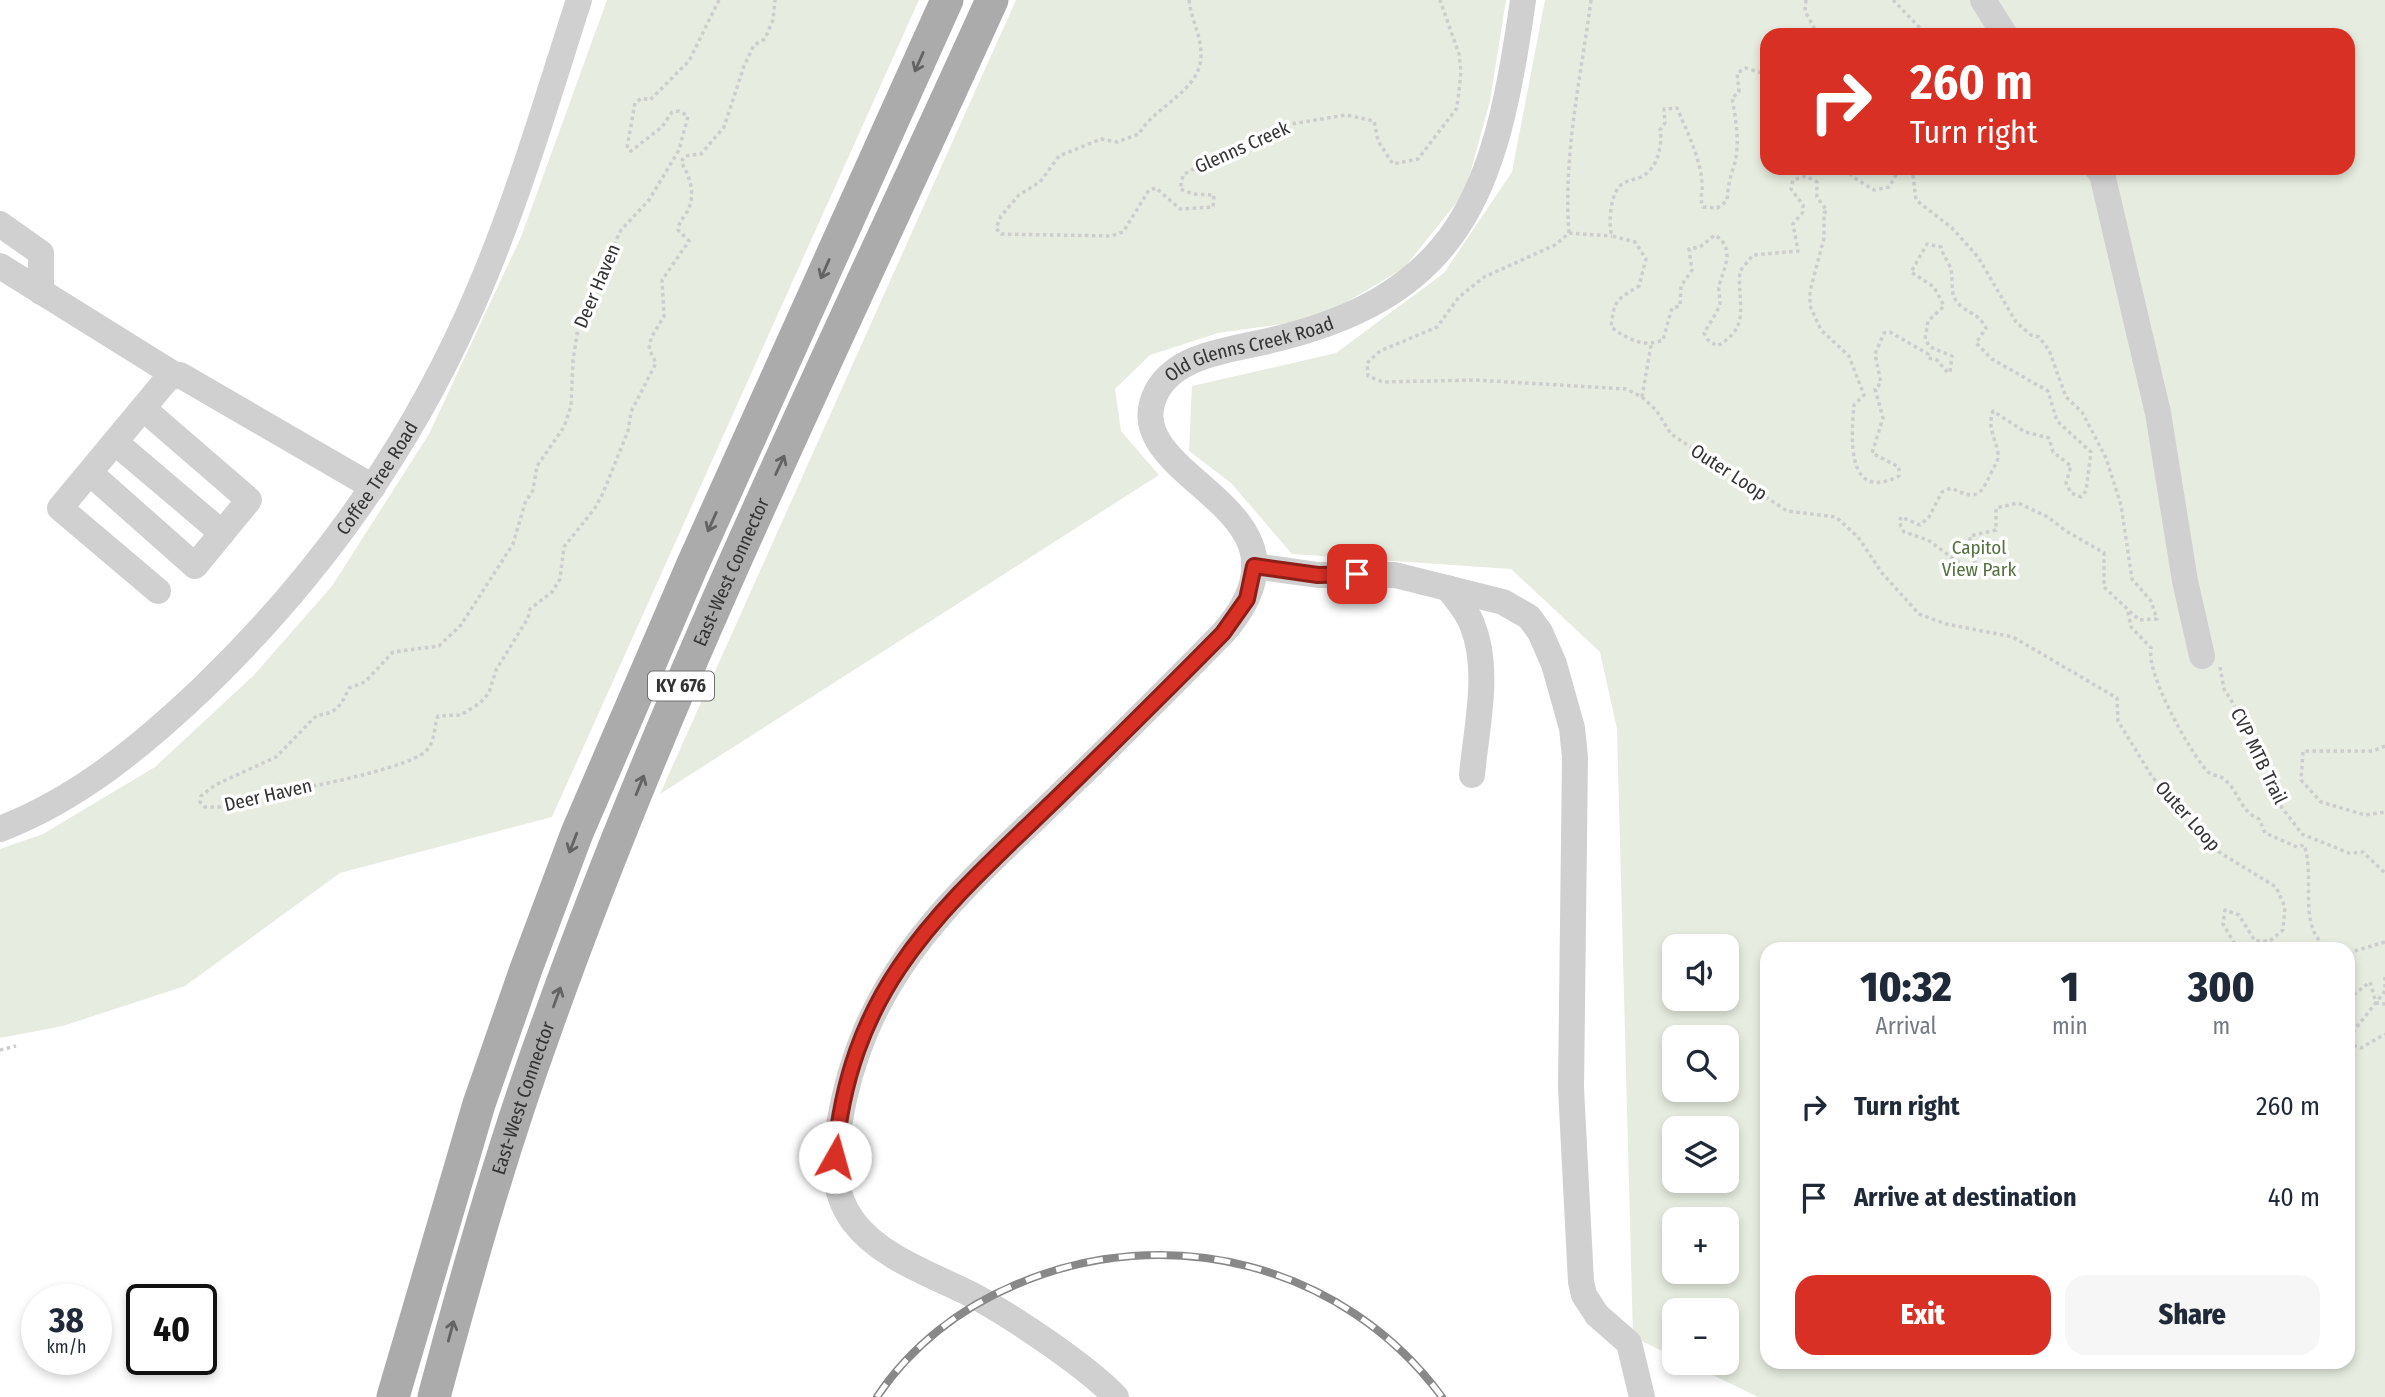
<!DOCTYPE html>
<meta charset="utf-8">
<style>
:root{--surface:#fff;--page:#f6f6f7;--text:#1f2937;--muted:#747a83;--accent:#d93025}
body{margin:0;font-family:"Fira Sans Condensed",sans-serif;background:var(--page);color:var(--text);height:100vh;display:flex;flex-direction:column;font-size:26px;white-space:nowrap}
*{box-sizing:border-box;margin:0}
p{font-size:23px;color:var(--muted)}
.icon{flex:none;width:38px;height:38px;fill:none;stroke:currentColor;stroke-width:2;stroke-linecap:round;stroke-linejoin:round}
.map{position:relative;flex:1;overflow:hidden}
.details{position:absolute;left:1760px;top:942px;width:595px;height:427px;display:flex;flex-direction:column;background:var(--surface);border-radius:21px;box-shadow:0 4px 10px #0003}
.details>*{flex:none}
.top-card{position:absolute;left:1760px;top:28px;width:595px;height:147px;border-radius:21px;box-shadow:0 4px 10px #0003;background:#d93025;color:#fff;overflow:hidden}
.fabs{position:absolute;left:1662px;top:934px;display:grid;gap:14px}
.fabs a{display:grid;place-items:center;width:77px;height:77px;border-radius:14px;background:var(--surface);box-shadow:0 4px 10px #0003;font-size:35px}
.speed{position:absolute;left:21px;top:1284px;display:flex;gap:14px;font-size:35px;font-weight:700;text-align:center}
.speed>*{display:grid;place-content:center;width:91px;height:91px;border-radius:50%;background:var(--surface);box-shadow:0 4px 10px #0003;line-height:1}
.speed small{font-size:18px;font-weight:400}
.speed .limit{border:4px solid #111;border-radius:10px;background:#fff;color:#111}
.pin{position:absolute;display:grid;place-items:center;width:60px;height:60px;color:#fff;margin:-30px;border-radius:14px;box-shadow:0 4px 10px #0006}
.me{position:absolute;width:77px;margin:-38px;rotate:7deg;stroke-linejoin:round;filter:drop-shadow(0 0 5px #0008)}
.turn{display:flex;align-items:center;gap:24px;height:147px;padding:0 35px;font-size:32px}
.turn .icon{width:91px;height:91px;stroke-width:2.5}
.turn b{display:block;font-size:49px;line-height:60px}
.eta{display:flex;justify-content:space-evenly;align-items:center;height:119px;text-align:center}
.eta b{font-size:42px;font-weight:800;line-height:49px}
.button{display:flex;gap:14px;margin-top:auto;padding:14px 35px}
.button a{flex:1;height:80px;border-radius:21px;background:var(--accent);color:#fff;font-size:28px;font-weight:800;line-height:80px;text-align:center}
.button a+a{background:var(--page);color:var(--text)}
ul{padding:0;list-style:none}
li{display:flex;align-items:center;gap:21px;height:91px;padding:0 35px}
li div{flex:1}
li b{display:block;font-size:26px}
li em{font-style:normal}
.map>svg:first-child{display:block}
.green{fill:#e6ecdf;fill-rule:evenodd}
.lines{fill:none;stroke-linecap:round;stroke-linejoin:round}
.path{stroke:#cdcdcd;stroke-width:3.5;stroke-dasharray:3.5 3.5;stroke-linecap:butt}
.minor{stroke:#d0d0d0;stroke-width:26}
.major{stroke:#ababab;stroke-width:33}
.rail-casing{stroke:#888;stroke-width:8}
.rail{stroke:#fff;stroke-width:5;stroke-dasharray:16;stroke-linecap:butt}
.oneway{stroke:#636363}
.route-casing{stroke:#8d1f18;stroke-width:18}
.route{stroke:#d93025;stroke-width:12}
.labels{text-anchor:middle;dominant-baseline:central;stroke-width:7;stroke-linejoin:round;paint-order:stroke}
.shield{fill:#fff;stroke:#707070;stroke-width:2}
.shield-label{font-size:18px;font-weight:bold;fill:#333}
.street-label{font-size:19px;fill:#333;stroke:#fff}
.park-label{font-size:19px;fill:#56703f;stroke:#fff}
</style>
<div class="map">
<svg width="2385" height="1397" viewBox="0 0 2385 1397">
<rect width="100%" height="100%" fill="#fff"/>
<!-- green -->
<path class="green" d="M607 0H919L552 817 340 873 185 986 63 1026 0 1038V849L43 834 155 767 254 675 332 586 429 434 521 237Z
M1016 0H1506L1490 101 1465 192 1404 268 1318 319 1218 333 1150 355 1115 389 1121 431 1159 475 660 794Z
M1545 0H2385V1397H1758L1688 1363H1727V1311H1675V1357L1633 1337 1617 729 1600 652 1511 569 1292 554 1231 483 1189 451 1192 386 1336 353 1444 273 1512 172ZM1768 35H2348V168H1768ZM1675 947H1727V999H1675ZM1768 948H2348V1362H1768ZM1675 1038H1727V1090H1675ZM1675 1129H1727V1181H1675ZM1675 1220H1727V1272H1675Z"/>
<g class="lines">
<!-- path -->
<path class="path" d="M719 0 689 61 650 100 642 98 635 103 627 148 631 151 662 127 672 112 679 111 688 116 679 150 649 200 621 230 580 316 573 360 571 406 564 427 537 466 533 490 525 503 513 544 461 625 439 646 393 652 365 682 349 688C341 705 337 714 317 715L276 757 215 785 201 796 200 802 205 807H219L237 800C270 795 406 771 426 751 436 740 433 729 438 716L461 715 480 703 489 693 496 670 528 618 530 609 552 592 560 579 564 547 595 508 603 493 628 431 631 412 656 363 649 349 651 338 664 316 662 280 689 241 678 230C679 222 681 221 685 215 697 198 691 178 681 162L685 156 701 154 724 127 744 66 754 45 765 39 773 20 775 0
M1189 0C1191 19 1201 35 1201 54 1202 91 1155 105 1139 134L1117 142 1101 139 1059 156 1040 182 1019 195 1001 216 996 228 1001 234 1111 236 1123 232 1149 190 1156 188 1180 209 1213 207 1214 195 1193 194 1180 189 1183 175 1222 152 1291 124 1346 115 1374 121 1378 141 1393 164 1418 159 1457 108 1461 72 1459 54 1440 0
M1591 0C1581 77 1563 154 1569 233L1555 245 1484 277 1459 297 1437 327 1380 351 1367 363 1368 376 1383 382 1475 380 1626 389 1642 397 1656 410 1671 434 1787 511 1836 517 1858 537 1882 573 1919 614 1946 624 2013 637 2117 698 2118 721 2151 775 2178 808 2219 852 2276 887 2285 907 2283 930 2270 941H2255L2239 915 2225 910 2223 924 2237 948
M1806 0 1805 11 1818 35
M1893 0 1920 28 1933 35
M1768 75 1746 68 1737 73 1739 92 1732 98C1736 121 1741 146 1733 169 1729 181 1728 188 1727 201L1717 208 1703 207C1699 197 1703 194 1702 185 1702 162 1686 129 1677 108L1664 109 1665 123 1660 130C1663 145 1657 170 1641 177 1634 180 1627 180 1621 185 1610 194 1608 225 1612 236L1635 242 1646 259 1639 286C1617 300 1614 299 1611 327 1627 339 1644 348 1663 340L1672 308 1680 306 1681 286 1692 270 1689 249 1700 247 1715 235C1736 249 1724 267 1719 286 1718 291 1720 297 1720 303 1718 312 1709 324 1704 333L1708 340 1717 346C1752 327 1737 304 1740 271L1753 255 1798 251 1793 224 1803 212V205L1791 189 1793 180 1806 176 1817 182V197L1827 211 1824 213V238L1810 291V306L1821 330 1849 356 1864 395 1854 405C1851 438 1846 503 1899 476V467L1872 453 1883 418 1875 389 1881 383 1875 354 1884 333 1890 332 1928 354V358L1937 360 1948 373 1950 371 1952 356 1930 347 1925 339 1928 321 1944 306 1934 287 1911 272 1927 244 1941 247C1943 256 1947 259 1950 267 1955 281 1947 296 1962 307 1973 315 1979 315 1986 328L1976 343 1992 359 2048 391 2057 421 2091 452 2086 491 2081 497 2071 493 2066 483 2071 466 2053 452 2049 438 2025 432 1993 411C1987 428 1995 436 1998 453 1999 461 1995 465 1991 473 1980 497 1976 500 1951 488L1942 492 1929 517 1920 525 1901 517 1899 522 1904 532 1928 540 1966 568 1978 560 1970 552V536L1996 530V508L2018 503 2048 517 2066 531 2104 553V587L2139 620 2157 619 2151 601 2132 579 2121 505 2106 458 2082 412 2066 397 2049 350 2039 337 2031 335 2016 322 1978 257 1952 228 1916 200 1912 168
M1845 168 1853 177 1874 190 1889 187 1900 168
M1569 233 1612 236
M1642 397 1651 345
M2128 612 2131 627 2151 648C2146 674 2188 748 2206 770 2211 776 2219 775 2224 779 2239 791 2240 812 2259 819L2265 833 2297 847 2304 845C2316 876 2296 928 2328 948
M2220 667 2224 689 2253 735 2258 755 2269 767 2280 805 2302 834 2349 853 2363 852 2385 873
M2385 746 2373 751H2303L2301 780 2321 802 2365 815 2385 812
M2348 953 2385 942
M2385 977V991L2349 1037V1044L2361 1048 2385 1034
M2348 999 2370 982 2376 1003 2385 1004
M0 1050 16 1046"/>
<!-- minor -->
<g class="minor">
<path d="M1983 0 2005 35"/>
<path d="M2097 168 2102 174 2158 413 2185 581 2202 656"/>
<path d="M0 224 41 253V292"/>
<path d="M0 266 175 375"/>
<path d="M116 443 222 533"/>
<path d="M90 473 195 566 249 500 145 410"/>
<path d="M1254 566 1318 575H1395L1503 602 1529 617 1540 632 1554 664 1572 728 1575 757 1571 1088 1581 1282 1584 1295 1597 1315 1629 1343 1642 1397"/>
<path d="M1448 588C1456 599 1467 611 1472 624 1491 670 1476 728 1472 775"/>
<path d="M158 591 60 508 168 378 180 375 373 487"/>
<path id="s1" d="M0 829C78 799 143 745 203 688 314 581 405 455 468 315 514 214 545 105 579 0"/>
<path id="s2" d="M1116 1397C1085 1365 1017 1320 978 1298 937 1276 882 1260 853 1221 831 1191 834 1159 839 1125 864 972 953 898 1058 797 1114 743 1169 688 1223 633 1335 505 1110 480 1157 391 1175 358 1221 351 1254 344 1463 301 1496 192 1523 0"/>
</g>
<!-- major -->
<g class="major">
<path d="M393 1397 479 1104 526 969 577 833 692 566 947 0"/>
<path id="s3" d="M434 1397C467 1273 502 1149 546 1028 671 676 838 340 992 0"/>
</g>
<defs>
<path id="rail" d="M877 1397C910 1347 960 1308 1015 1285 1167 1219 1344 1264 1442 1397"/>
</defs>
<!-- rail casing -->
<use href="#rail" class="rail-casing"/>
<!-- rail -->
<use href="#rail" class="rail"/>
</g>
<!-- one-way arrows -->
<defs><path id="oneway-shaft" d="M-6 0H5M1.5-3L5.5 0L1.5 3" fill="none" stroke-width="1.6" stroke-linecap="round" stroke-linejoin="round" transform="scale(1.75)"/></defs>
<g class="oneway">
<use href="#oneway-shaft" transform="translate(919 62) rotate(114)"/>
<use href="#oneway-shaft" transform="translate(825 269) rotate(114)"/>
<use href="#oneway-shaft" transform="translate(780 465) rotate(-65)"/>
<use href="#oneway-shaft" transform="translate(712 522) rotate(114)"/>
<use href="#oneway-shaft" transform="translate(640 785) rotate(-68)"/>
<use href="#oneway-shaft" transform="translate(573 843) rotate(111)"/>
<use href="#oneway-shaft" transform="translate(557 997) rotate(-70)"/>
<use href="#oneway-shaft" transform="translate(451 1331) rotate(-75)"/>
</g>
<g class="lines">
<defs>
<path id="route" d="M835 1157C850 984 941 910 1058 797 1113 743 1169 688 1223 633L1247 599 1254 566 1318 575 1357 574"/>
</defs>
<!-- route casing -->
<use href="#route" class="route-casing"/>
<!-- route -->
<use href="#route" class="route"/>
</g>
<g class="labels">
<!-- shield labels -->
<rect class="shield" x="648" y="671.5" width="66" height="29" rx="5"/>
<g class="shield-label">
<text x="681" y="686">KY 676</text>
</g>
<!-- street labels -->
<g class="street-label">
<text transform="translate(1242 147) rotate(-24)">Glenns Creek</text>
<text transform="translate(597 286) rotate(-67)">Deer Haven</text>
<text stroke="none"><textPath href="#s2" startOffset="1449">Old Glenns Creek Road</textPath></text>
<text transform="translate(1729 472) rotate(33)">Outer Loop</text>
<text stroke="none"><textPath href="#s1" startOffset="522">Coffee Tree Road</textPath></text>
<text stroke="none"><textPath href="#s3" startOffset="878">East-West Connector</textPath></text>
<text transform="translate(2259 756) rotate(64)">CVP MTB Trail</text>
<text transform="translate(268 795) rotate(-13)">Deer Haven</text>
<text transform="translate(2188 816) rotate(48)">Outer Loop</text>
<text stroke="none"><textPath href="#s3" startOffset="312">East-West Connector</textPath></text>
</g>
<!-- park labels -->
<g class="park-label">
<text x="1979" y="547">Capitol<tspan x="1979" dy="22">View Park</tspan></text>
</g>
</g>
</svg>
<div class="fabs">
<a><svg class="icon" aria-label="sound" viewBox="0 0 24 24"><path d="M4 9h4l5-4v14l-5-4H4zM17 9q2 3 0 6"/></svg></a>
<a><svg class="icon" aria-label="search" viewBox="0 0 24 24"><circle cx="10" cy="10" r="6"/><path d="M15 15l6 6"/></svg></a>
<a><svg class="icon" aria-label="layers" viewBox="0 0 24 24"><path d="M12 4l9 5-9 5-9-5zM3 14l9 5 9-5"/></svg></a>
<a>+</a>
<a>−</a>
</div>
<div class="speed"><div>38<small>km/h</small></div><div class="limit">40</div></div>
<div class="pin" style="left:1357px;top:574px;background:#d93025"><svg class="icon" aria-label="arrive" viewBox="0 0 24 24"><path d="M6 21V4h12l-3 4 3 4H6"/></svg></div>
<svg class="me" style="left:835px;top:1157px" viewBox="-20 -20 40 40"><circle r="19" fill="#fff"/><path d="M0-13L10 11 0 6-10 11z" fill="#d93025"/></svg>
<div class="top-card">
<div class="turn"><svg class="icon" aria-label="right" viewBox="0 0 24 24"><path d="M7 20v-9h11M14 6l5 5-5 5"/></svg><div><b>260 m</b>Turn right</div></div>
</div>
<section class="details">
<div class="eta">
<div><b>10:32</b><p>Arrival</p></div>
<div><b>1</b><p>min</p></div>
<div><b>300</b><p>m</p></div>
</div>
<ul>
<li><svg class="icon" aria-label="right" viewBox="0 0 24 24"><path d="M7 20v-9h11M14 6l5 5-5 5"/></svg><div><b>Turn right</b></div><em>260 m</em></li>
<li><svg class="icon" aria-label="arrive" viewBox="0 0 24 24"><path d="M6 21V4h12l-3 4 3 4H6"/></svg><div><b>Arrive at destination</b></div><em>40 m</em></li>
</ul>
<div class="button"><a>Exit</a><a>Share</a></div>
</section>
</div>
